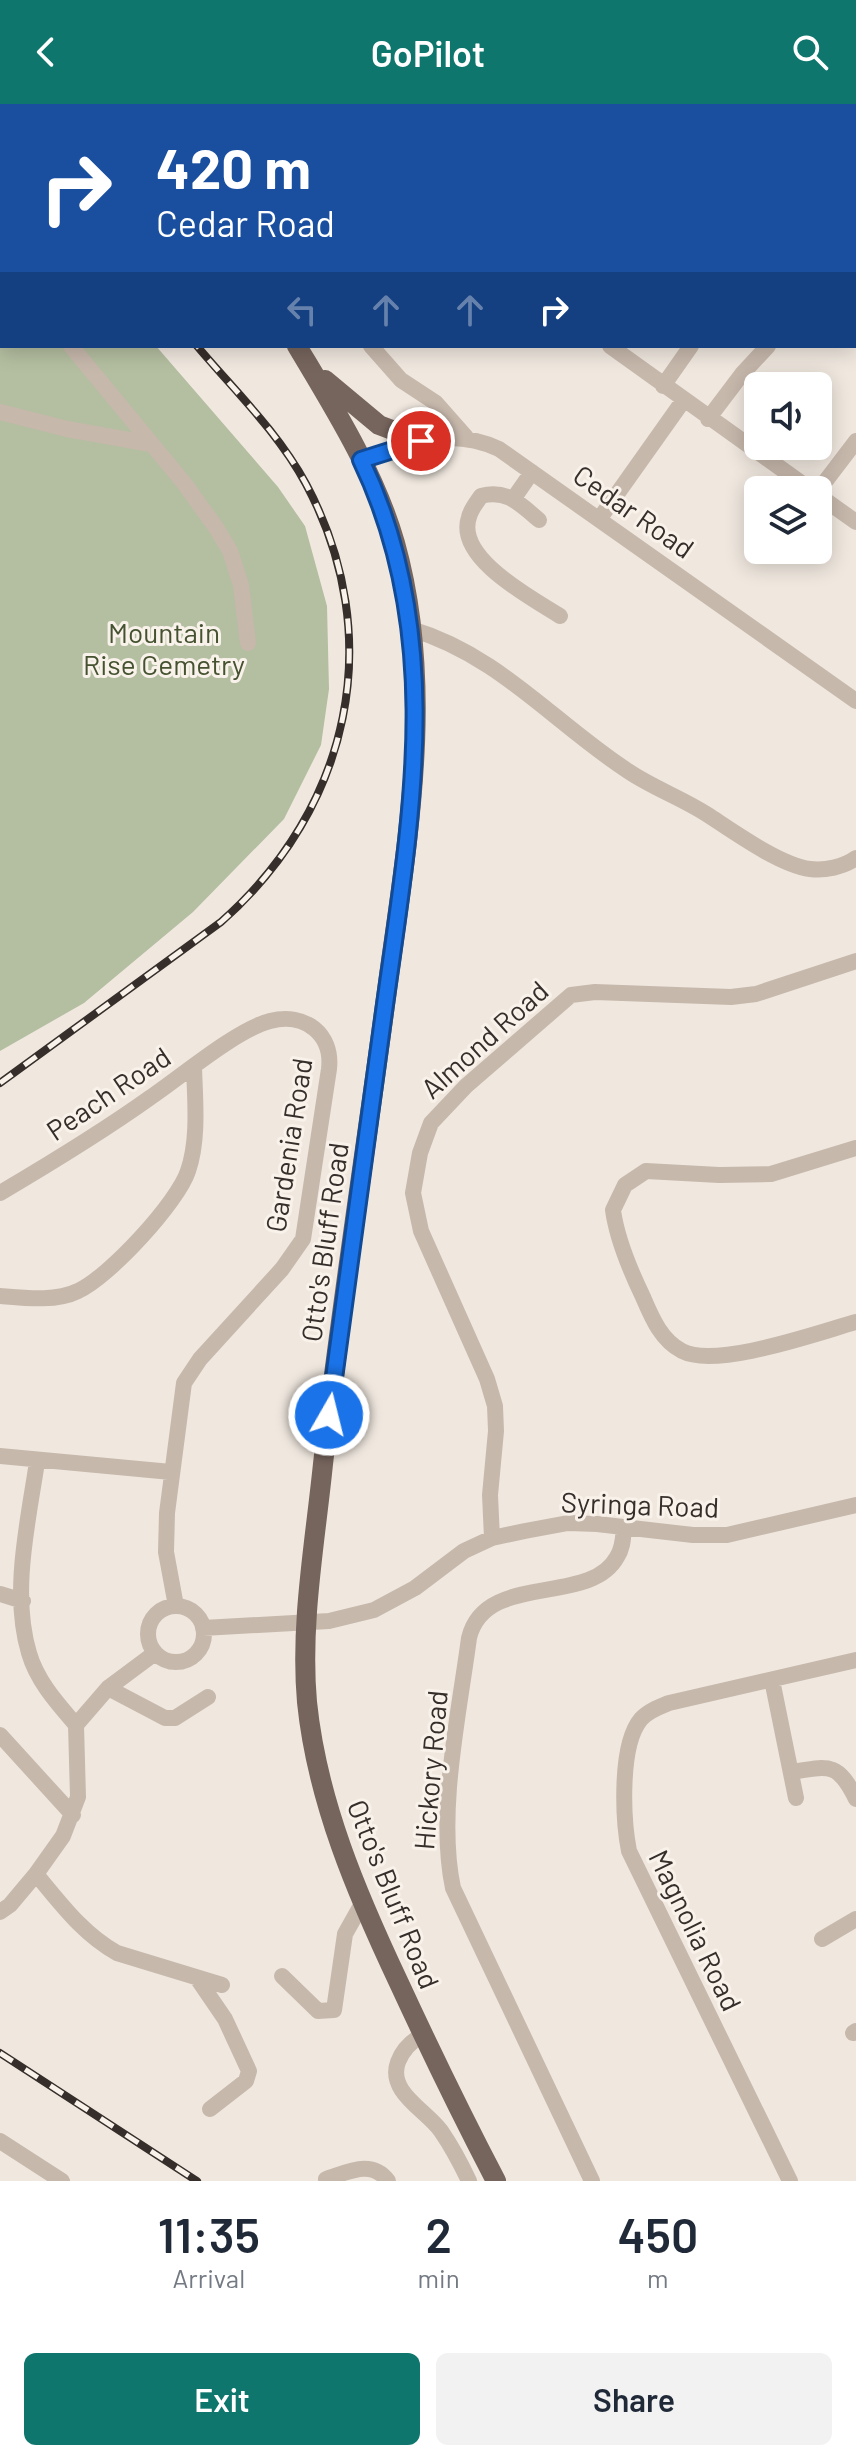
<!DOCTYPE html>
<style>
:root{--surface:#fff;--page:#f2f2f3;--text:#1f2937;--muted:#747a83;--accent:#0f766e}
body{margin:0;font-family:Barlow,sans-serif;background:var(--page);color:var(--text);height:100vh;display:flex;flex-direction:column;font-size:30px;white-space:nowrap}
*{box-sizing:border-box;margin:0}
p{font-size:26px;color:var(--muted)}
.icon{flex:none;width:44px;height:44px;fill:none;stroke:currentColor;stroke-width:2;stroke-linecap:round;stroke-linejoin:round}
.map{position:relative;height:2077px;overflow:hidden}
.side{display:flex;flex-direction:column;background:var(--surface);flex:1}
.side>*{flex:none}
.banner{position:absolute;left:0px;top:0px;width:856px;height:244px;box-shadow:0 4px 20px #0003;background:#1a4fa0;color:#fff;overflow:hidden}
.buttons{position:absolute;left:744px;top:268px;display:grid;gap:16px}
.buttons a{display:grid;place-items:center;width:88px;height:88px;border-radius:12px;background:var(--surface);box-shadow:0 4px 20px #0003;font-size:40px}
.pin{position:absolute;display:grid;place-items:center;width:68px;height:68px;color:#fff;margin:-34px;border:4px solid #fff;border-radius:50%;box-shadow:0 2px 8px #0007}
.me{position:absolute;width:88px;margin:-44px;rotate:8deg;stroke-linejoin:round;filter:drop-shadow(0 0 6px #0008)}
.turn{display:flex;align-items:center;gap:28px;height:168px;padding:0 24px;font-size:36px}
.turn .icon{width:104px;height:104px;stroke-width:2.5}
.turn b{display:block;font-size:56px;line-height:68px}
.lanes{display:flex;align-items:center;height:76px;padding:0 24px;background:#0003;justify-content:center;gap:40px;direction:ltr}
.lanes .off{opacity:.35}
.eta{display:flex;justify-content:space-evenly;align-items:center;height:136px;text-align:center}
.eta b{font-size:48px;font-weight:600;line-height:56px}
.action{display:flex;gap:16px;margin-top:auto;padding:16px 24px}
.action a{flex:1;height:92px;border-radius:12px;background:var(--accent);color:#fff;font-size:32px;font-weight:600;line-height:92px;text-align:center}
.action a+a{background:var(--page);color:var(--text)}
header{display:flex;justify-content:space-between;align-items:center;height:104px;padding:0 24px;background:var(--accent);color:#fff;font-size:36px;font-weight:600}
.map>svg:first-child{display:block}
.green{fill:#b4bea0}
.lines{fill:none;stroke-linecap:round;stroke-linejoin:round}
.minor{stroke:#c7b8ac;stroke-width:16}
.major{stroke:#76655d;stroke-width:20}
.rail-casing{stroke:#362e2a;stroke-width:8}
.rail{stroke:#f8f2eb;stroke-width:5;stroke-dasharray:15;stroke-linecap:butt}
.route-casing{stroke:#114b97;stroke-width:20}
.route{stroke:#1a73e8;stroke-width:14}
.labels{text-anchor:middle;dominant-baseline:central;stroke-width:6;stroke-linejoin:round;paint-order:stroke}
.street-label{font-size:28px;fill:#362e2a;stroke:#f8f2eb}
.park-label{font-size:28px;fill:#455230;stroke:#f8f2eb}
</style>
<header><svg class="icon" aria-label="back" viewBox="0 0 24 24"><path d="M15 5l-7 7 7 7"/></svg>GoPilot<svg class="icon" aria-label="search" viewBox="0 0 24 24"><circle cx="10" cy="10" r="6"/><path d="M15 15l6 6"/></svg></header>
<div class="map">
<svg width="856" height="2077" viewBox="0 0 856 2077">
<rect width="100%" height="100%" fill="#f0e8df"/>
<!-- green -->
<path class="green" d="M0 64 2 242H156L278 383 305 422 327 502 329 585 321 641 284 715 193 808 84 899 0 947Z"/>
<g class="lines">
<!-- minor -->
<path class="minor" d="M205 0 206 2
M256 0 257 2
M708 2 712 0
M854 39 856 37
M854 109 856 110
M0 161 2 163
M71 242 184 379 217 425 230 447 241 481 248 539
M371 242 401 276 436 299 466 333
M610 242 811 386
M663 282 691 242
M0 308 67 325 151 340
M708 315 742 270 768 242
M361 356C411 340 448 322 499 345L856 597
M818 387 856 337
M818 391 856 418
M514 394 532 368
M600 414 683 297
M539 416C520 400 507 385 481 392 477 398 471 405 469 413 455 454 532 494 560 512
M411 525C499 551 554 619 628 667 653 684 682 694 708 711 734 728 780 761 810 765 824 767 844 763 856 754
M856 1044 771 1070 719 1071 646 1067 625 1081 613 1106C617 1136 630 1166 643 1193 652 1214 661 1236 682 1247 716 1265 817 1229 856 1218
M0 1089C51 1059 102 1028 151 993 182 972 236 926 270 917 305 908 333 930 329 965L303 1135 282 1165 200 1255 184 1279 167 1409 166 1448 176 1502
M0 1192C24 1194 56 1198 78 1187 109 1173 178 1098 188 1067 199 1035 195 996 194 963
M0 1352 171 1368
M37 1358C28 1418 11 1489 29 1549 37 1577 57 1599 76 1621
M492 1434 490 1391 496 1327 495 1302 487 1275 421 1127 413 1089 420 1049 431 1019 466 982 571 891 595 888 731 893 756 890 856 857
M0 1490 23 1497
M148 1530a28 28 0 1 1 56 0a28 28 0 1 1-56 0Z
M203 1524 329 1517 374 1506 415 1484 464 1447 492 1434 525 1427 568 1419 597 1420 693 1431H727L856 1401
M155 1549 108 1584 76 1621 78 1693 63 1732 36 1770C61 1800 83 1830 117 1849L222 1881
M772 1576 796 1694
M108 1584 165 1614H175L208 1593
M0 1631 73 1711
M792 1668C829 1662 838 1658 856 1695
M0 1808 10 1801 36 1770
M822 1835 856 1815
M282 1872 318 1907 334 1906 345 1830 363 1798
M197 1874 225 1915 249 1967 246 1977 210 2005
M853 1929 856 1927
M423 1931C411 1937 403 1945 398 1958 387 1988 426 2006 441 2027 452 2043 461 2060 469 2077
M0 2037 62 2077
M326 2075C348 2068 372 2055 388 2077
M592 2077 453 1784C437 1709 459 1610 469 1534 485 1467 590 1503 617 1453 623 1444 623 1434 624 1424
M790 2077 629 1747C623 1716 619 1641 641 1615 648 1607 659 1603 669 1599L856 1556"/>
<!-- major -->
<path class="major" d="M153 0 154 2
M297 242C334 304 375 369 395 439 436 585 407 738 387 886 366 1044 341 1202 323 1360 315 1439 300 1520 307 1598 317 1697 357 1790 399 1879 430 1946 462 2012 496 2077
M325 276 379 321 421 337"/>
<defs>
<path id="rail" d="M0 15 2 17
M0 979 221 818C350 704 388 534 306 380 278 328 234 286 197 242
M0 1949 197 2077"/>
</defs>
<!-- rail casing -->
<use href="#rail" class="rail-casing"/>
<!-- rail -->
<use href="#rail" class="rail"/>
</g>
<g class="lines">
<defs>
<path id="route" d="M329 1311C347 1179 365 1047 383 915 409 725 448 537 361 356L421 337"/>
</defs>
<!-- route casing -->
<use href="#route" class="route-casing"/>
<!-- route -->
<use href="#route" class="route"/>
</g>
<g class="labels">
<!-- street labels -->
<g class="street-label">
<text transform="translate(634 407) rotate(35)">Cedar Road</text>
<text transform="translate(484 935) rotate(-42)">Almond Road</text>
<text transform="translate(108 989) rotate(-34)">Peach Road</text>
<text transform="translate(288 1041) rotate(-81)">Gardenia Road</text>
<text transform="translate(324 1138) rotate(-82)">Otto's Bluff Road</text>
<text transform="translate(640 1400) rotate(2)">Syringa Road</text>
<text transform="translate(430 1666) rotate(-85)">Hickory Road</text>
<text transform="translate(394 1790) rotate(68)">Otto's Bluff Road</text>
<text transform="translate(696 1826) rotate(64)">Magnolia Road</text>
</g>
<!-- park labels -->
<g class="park-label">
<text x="164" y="528">Mountain<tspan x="164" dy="32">Rise Cemetry</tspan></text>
</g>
</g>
</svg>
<div class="buttons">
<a><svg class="icon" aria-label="sound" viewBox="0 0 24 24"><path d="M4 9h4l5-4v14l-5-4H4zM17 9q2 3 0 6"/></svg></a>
<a><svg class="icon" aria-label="layers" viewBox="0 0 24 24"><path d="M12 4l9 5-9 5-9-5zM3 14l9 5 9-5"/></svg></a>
</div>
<div class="pin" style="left:421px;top:337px;background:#d93025"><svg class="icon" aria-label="arrive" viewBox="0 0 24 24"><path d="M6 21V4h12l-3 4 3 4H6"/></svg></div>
<svg class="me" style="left:329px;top:1311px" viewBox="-20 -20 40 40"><circle r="17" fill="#1a73e8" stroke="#fff" stroke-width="3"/><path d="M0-11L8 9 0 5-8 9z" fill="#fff"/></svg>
<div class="banner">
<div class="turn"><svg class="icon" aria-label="right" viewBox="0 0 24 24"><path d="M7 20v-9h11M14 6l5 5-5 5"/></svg><div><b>420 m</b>Cedar Road</div></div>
<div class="lanes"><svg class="icon off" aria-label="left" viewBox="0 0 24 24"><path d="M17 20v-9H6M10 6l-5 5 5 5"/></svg><svg class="icon off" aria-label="ahead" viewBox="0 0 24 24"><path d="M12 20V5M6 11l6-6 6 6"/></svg><svg class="icon off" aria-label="ahead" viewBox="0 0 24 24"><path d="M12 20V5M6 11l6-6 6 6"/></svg><svg class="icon" aria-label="right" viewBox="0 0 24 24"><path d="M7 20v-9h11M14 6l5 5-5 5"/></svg></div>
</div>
</div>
<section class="side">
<div class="eta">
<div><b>11:35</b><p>Arrival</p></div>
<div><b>2</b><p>min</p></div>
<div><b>450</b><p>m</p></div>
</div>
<div class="action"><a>Exit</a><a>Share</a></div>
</section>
